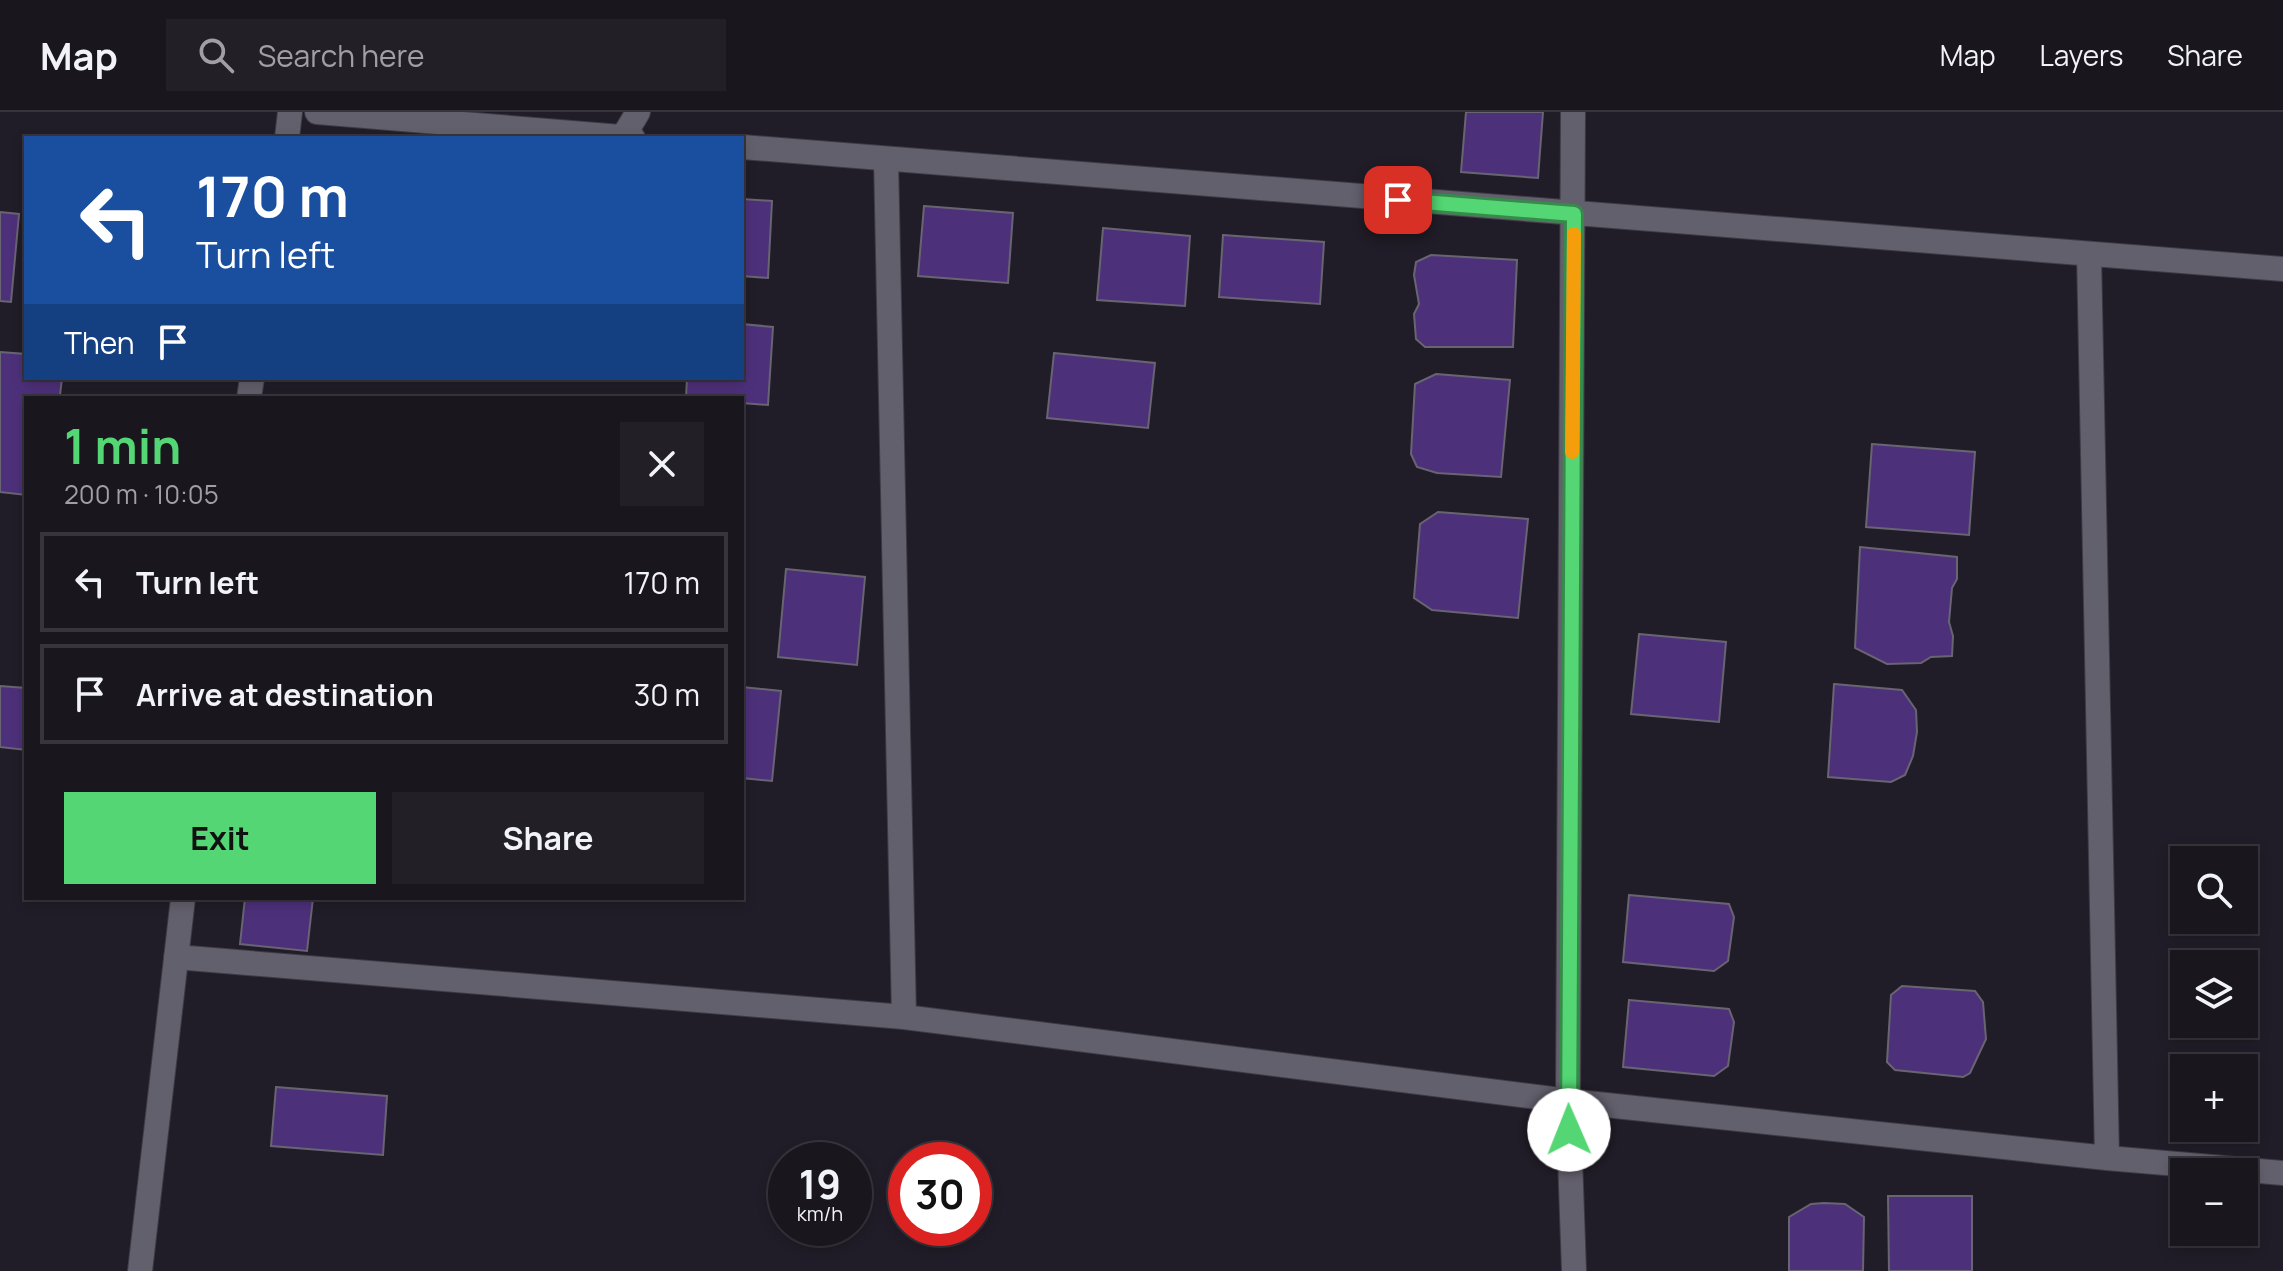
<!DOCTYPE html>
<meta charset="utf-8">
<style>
:root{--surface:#19161e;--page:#221f27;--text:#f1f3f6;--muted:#9f9fa4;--line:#37353c;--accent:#53d673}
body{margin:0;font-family:Manrope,sans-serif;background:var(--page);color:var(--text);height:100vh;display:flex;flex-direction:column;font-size:30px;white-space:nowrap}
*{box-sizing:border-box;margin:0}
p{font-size:26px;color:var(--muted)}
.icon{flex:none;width:44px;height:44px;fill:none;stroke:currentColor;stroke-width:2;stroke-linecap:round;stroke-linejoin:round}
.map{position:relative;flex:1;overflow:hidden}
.side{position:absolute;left:24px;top:284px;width:720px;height:504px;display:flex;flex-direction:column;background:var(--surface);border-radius:0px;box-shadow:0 4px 12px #0003,0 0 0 2px var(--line)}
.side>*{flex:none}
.top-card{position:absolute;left:24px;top:24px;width:720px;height:244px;border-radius:0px;box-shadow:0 4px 12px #0003,0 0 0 2px var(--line);background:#1a4fa0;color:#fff;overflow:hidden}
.controls{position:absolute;left:2170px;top:734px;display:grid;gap:16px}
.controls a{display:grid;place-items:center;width:88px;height:88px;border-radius:0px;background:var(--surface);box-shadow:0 4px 12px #0003,0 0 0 2px var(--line);font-size:40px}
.speed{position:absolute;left:768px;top:1030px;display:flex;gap:16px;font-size:40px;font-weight:700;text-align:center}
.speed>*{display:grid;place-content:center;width:104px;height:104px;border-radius:50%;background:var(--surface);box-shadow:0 4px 12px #0003,0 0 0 2px var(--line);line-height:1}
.speed small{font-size:20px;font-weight:400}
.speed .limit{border:12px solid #d22;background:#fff;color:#111}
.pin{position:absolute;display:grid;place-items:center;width:68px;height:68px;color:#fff;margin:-34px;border-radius:16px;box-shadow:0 4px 12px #0006}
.me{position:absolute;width:88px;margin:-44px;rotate:359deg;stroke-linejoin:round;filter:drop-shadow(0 0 6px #0008)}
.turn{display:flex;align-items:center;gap:28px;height:168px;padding:0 40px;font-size:36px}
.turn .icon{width:104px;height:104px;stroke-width:2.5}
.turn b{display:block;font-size:56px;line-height:68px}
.then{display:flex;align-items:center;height:76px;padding:0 40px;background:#0003;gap:16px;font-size:30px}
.round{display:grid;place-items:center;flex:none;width:84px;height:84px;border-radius:0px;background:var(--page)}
.overview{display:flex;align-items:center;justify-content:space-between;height:136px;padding:0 40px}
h1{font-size:48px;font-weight:700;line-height:60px;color:var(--accent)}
.cta{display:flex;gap:16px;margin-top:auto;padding:16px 40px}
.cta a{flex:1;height:92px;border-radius:0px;background:var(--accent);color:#111;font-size:32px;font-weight:700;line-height:92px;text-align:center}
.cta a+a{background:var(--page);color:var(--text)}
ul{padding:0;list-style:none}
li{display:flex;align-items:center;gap:24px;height:100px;margin:0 16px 12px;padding:0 24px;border:4px solid var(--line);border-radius:0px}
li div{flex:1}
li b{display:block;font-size:30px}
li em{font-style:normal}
header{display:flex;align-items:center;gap:48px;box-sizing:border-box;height:112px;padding:0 40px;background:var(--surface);border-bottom:2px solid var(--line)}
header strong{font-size:38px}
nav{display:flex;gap:44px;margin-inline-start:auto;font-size:28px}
.search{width:560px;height:72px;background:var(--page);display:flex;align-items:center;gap:20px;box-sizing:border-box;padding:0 28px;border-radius:0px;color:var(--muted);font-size:30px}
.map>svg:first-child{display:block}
.building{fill:#4d307a;stroke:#686471;stroke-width:2}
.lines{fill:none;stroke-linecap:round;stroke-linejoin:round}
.street-casing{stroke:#3e3b44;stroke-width:26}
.street{stroke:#63606d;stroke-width:24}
.route-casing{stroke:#368b4b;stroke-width:20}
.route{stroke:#53d673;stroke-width:14}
.slow{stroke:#f59e0b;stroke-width:14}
</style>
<header>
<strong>Map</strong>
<div class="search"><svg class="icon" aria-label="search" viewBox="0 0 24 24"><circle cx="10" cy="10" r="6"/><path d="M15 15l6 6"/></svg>Search here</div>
<nav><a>Map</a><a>Layers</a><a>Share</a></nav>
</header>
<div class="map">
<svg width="2283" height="1159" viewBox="0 0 2283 1159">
<rect width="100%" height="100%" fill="#211d28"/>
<!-- building -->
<path class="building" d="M1466 0H1543L1538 66 1461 60Z
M742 87 772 89 768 166 742 164Z
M924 94 1013 101 1008 171 918 164Z
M0 100 19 102 11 190 0 189Z
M1103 116 1190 124 1185 194 1097 188Z
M1223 123 1324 130 1320 192 1219 185Z
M1431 143 1517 148 1513 235H1425L1416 227 1414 202 1419 192 1414 163 1416 150Z
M742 212 773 215 768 293 742 291V286H686L687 266H742Z
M0 240 26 242V266H62L60 283 26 286V383L0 380Z
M1054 241 1155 251 1148 316 1047 306Z
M1436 262 1510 268 1501 365 1437 361 1417 355 1411 342 1415 272Z
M1872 332 1975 340 1969 423 1866 415Z
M1438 400 1528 407 1518 506 1432 498 1414 486 1420 412Z
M1860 435 1957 445V467L1952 476 1949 510 1953 524 1952 544 1931 545 1921 551 1887 552 1855 536Z
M786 457 865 465 857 553 778 545Z
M1639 522 1726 530 1719 610 1631 602Z
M1834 572 1902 578 1916 598 1917 620 1913 644 1905 663 1891 670 1828 665Z
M0 574 26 576V638L0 635Z
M742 575 781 579 772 669 742 666Z
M1629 783 1729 792 1734 805 1728 849 1714 859 1623 850Z
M245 786H313L307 839 240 832Z
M1902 874 1975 879 1983 890 1986 927 1970 961 1963 965 1895 958 1887 950 1891 883Z
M1629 888 1729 897 1734 910 1728 954 1714 964 1623 955Z
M276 975 387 984 383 1043 271 1034Z
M1888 1084H1972V1159H1889Z
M1824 1091 1845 1092 1864 1105 1863 1159H1789V1105L1811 1092Z"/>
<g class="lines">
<defs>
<path id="street" d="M317 0 633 26
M1573 0 1568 989 1574 1159
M623 25 638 0
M287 26 290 0
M742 35 2283 157
M886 47 904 905
M2089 142 2107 1046
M249 286 252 266
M176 845 904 905 1568 989 2107 1046 2283 1061
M140 1159 183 786"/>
</defs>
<!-- street casing -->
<use href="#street" class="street-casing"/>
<!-- street -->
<use href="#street" class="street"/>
</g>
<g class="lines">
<defs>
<path id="route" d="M1398 88 1574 102 1569 1018"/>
</defs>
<!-- route casing -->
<use href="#route" class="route-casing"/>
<!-- route -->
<use href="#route" class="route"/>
<!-- slow -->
<path class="slow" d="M1572 340 1574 122"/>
</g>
</svg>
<div class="controls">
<a><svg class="icon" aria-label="search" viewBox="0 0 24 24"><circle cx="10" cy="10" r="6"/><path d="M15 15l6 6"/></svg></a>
<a><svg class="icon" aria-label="layers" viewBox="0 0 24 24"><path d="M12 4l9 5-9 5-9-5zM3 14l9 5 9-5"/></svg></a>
<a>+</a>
<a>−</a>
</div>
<div class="speed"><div>19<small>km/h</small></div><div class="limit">30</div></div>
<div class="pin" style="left:1398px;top:88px;background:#d93025"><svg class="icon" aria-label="arrive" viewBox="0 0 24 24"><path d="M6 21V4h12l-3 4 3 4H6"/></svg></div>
<svg class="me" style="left:1569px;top:1018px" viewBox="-20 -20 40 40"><circle r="19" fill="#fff"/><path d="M0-13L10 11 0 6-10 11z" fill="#53d673"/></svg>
<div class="top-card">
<div class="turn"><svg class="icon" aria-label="left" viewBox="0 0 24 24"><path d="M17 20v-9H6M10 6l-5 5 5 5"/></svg><div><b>170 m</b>Turn left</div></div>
<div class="then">Then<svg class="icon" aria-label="arrive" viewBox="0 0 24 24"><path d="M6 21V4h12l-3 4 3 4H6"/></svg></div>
</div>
<section class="side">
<div class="overview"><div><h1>1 min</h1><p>200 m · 10:05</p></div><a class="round"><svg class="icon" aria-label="close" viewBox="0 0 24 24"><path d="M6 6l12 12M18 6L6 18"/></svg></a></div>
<ul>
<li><svg class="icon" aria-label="left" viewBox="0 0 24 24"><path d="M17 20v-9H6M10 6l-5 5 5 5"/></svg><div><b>Turn left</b></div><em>170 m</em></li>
<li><svg class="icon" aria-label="arrive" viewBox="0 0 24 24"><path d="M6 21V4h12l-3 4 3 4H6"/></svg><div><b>Arrive at destination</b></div><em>30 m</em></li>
</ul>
<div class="cta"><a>Exit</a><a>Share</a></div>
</section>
</div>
